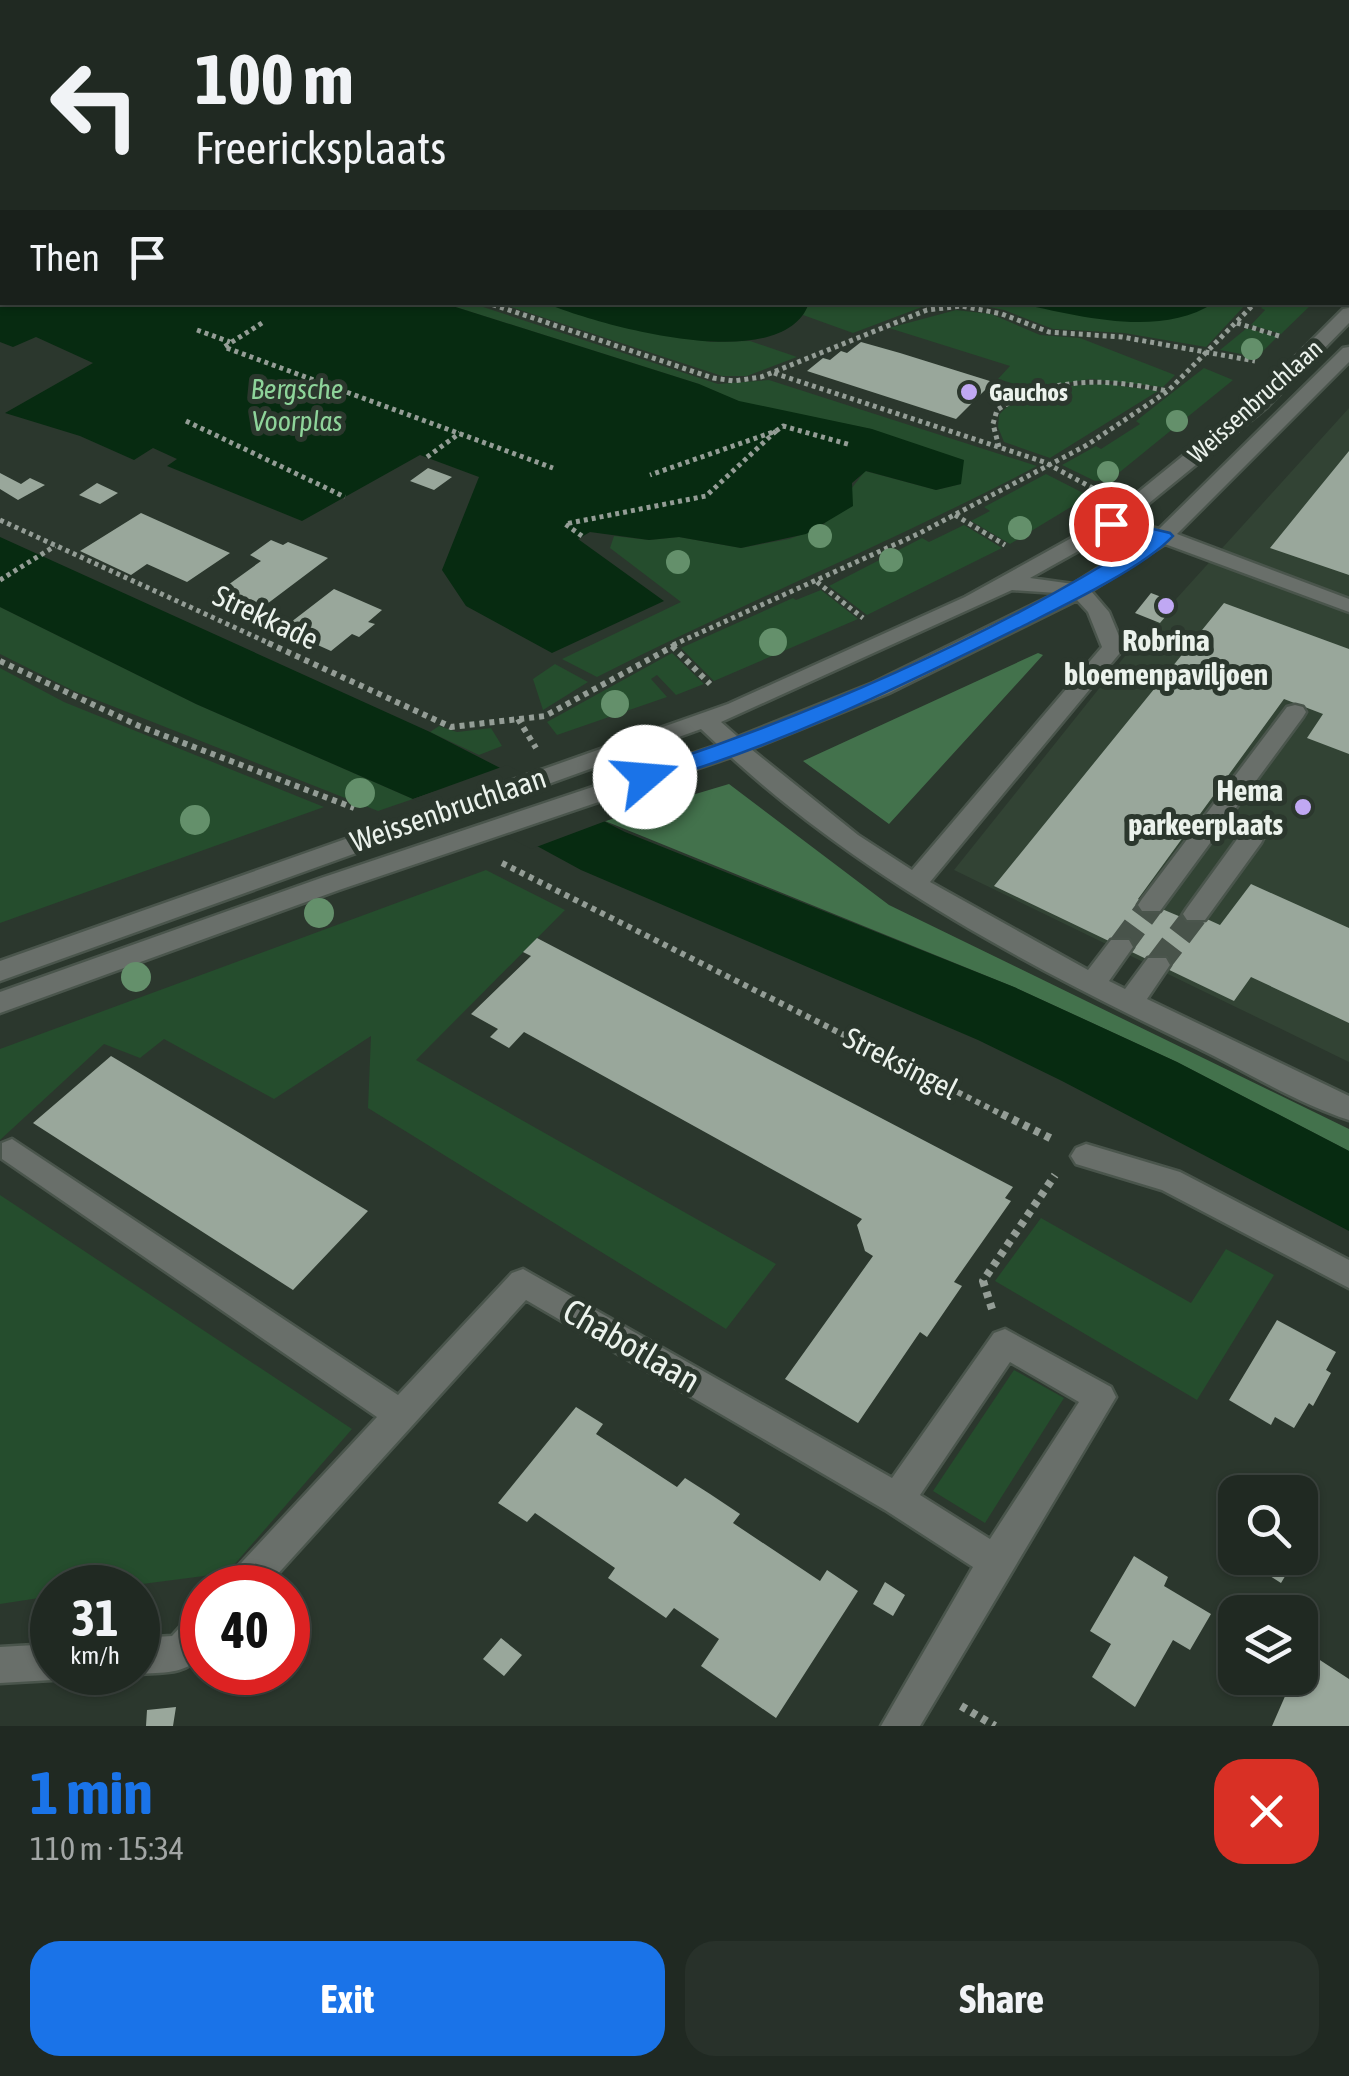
<!DOCTYPE html>
<meta charset="utf-8">
<style>
:root{--surface:#202922;--page:#28312a;--text:#f1f3f6;--muted:#a2a6a5;--line:#3d4540;--accent:#1a73e8}
body{margin:0;font-family:"Asap Condensed",sans-serif;background:var(--page);color:var(--text);height:100vh;display:flex;flex-direction:column;font-size:38px;white-space:nowrap}
*{box-sizing:border-box;margin:0}
p{font-size:32px;color:var(--muted)}
.icon{flex:none;width:55px;height:55px;fill:none;stroke:currentColor;stroke-width:2;stroke-linecap:round;stroke-linejoin:round}
.map{position:relative;height:1726px;overflow:hidden}
.drawer{display:flex;flex-direction:column;background:var(--surface);flex:1}
.drawer>*{flex:none}
.top-card{position:absolute;left:0px;top:0px;width:1350px;height:305px;box-shadow:0 2px 8px #0004,0 0 0 2px var(--line);background:#202922;color:var(--text);overflow:hidden}
.fabs{position:absolute;left:1218px;top:1475px;display:grid;gap:20px}
.fabs a{display:grid;place-items:center;width:100px;height:100px;border-radius:20px;background:var(--surface);box-shadow:0 2px 8px #0004,0 0 0 2px var(--line);font-size:50px}
.speed{position:absolute;left:30px;top:1565px;display:flex;gap:20px;font-size:50px;font-weight:700;text-align:center}
.speed>*{display:grid;place-content:center;width:130px;height:130px;border-radius:50%;background:var(--surface);box-shadow:0 2px 8px #0004,0 0 0 2px var(--line);line-height:1}
.speed small{font-size:25px;font-weight:400}
.speed .limit{border:15px solid #d22;background:#fff;color:#111}
.pin{position:absolute;display:grid;place-items:center;width:85px;height:85px;color:#fff;margin:-42px;border:5px solid #fff;border-radius:50%;box-shadow:0 2px 10px #0007}
.me{position:absolute;width:110px;margin:-55px;rotate:72deg;stroke-linejoin:round;filter:drop-shadow(0 0 8px #0008)}
.turn{display:flex;align-items:center;gap:35px;height:210px;padding:0 30px;font-size:45px}
.turn .icon{width:130px;height:130px;stroke-width:2.5}
.turn b{display:block;font-size:70px;line-height:85px}
.then{display:flex;align-items:center;height:95px;padding:0 30px;background:#0003;gap:20px;font-size:38px}
.round{display:grid;place-items:center;flex:none;width:105px;height:105px;border-radius:30px;background:var(--page)}
.headline{display:flex;align-items:center;justify-content:space-between;height:170px;padding:0 30px}
h1{font-size:60px;font-weight:700;line-height:75px;color:var(--accent)}
.button{display:flex;gap:20px;margin-top:auto;padding:20px 30px}
.button a{flex:1;height:115px;border-radius:30px;background:var(--accent);color:#fff;font-size:40px;font-weight:700;line-height:115px;text-align:center}
.button a+a{background:var(--page);color:var(--text)}
.map>svg:first-child{display:block}
.built{fill:#324334}
.green{fill:#254d2d}
.forest{fill:#43724c}
.water{fill:#072b11}
.pier{fill:#2b372d}
.building{fill:#99a79b}
.lines{fill:none;stroke-linecap:round;stroke-linejoin:round}
.minor-tunnel{stroke:#48534a;stroke-width:25;stroke-dasharray:25 12;stroke-linecap:butt}
.minor-casing{stroke:#4a554c;stroke-width:5}
.path-far2{stroke:#949d96;stroke-width:5;stroke-dasharray:4 4;stroke-linecap:butt}
.path-far1{stroke:#949d96;stroke-width:6;stroke-dasharray:5 5;stroke-linecap:butt}
.path{stroke:#949d96;stroke-width:8;stroke-dasharray:6 6;stroke-linecap:butt}
.minor{fill:#696f6a;fill-rule:evenodd}
.tree{fill:#64906b}
.route{fill:#1a73e8;stroke:#114b97;stroke-width:2.5}
.poi-dot{fill:#c0a8f3;stroke:#2b372d;stroke-width:4}
.labels{text-anchor:middle;dominant-baseline:central;stroke-width:10;stroke-linejoin:round;paint-order:stroke}
.far-poi-label{font-size:25px;font-weight:bold;fill:#ebf2ec;stroke:#2b372d;text-anchor:start}
.far-street-label{font-size:25px;fill:#ebf2ec;stroke:#2b372d}
.far-water-label{font-size:28px;font-style:italic;fill:#8ed49a;stroke:#2b372d}
.street-label{font-size:30px;fill:#ebf2ec;stroke:#2b372d}
.poi-label{font-size:30px;font-weight:bold;fill:#ebf2ec;stroke:#2b372d}
.near-street-label{font-size:35px;fill:#ebf2ec;stroke:#2b372d}
</style>
<div class="map">
<svg width="1349" height="1726" viewBox="0 0 1349 1726">
<rect width="100%" height="100%" fill="#2b372d"/>
<!-- built -->
<path class="built" d="M1349 408V1062L954 870 1129 651Z"/>
<!-- green -->
<path class="green" d="M443 303H471L718 384 769 380 1037 466C893 542 742 603 597 677L562 659 681 602 610 548 614 536 649 540 679 537 741 548 789 539 821 528 865 471 936 490 961 484 871 429 739 402 699 384Z
M499 303H545L639 329 711 342 750 341 797 357 747 376H722Z
M809 303H950L922 307 853 333 803 315Z
M969 303H1017L1121 321 1193 312 1214 303H1247L1206 347 1124 333 1053 329 1004 310Z
M1266 303V302L1313 303 1281 334 1251 325 1265 310 1261 308Z
M956 310 991 314 1040 335 1080 338 1175 375 1163 387 1091 379 1031 389 998 379 1010 366 889 328Z
M1247 328 1277 337 1257 357 1220 350Z
M1204 368 1233 380 1110 480 1095 481 1062 465 1096 446 1101 449 1140 424 1136 421Z
M1107 384 1158 391 1050 458 1004 442 998 427 999 415C1023 386 1072 385 1107 384Z
M1046 474 1089 496 1010 544 971 521 990 511 984 507Z
M964 525 1002 548 867 615 829 586 922 538 929 542Z
M821 590 858 619 714 681 681 648 793 598 796 600Z
M0 607 196 704 413 799 378 811 74 691 0 654Z
M672 653 704 684 676 695 657 675 651 679 667 697 557 735 547 722Z
M555 664 588 682 543 710 533 679Z
M0 668 64 702 324 807 0 923Z
M439 726 457 732 491 728 502 746 479 755 430 732Z
M486 870 565 910 416 1060 776 1264 726 1329 368 1108 371 1036 274 1099 164 1039 140 1058 104 1044 0 1140V1049Z
M0 1195 352 1429 227 1573 119 1587 52 1588V1596L0 1604Z
M1041 1218 1191 1303 1226 1249 1274 1275 1197 1400 995 1281Z
M1014 1370 1064 1398 985 1523 933 1491Z"/>
<!-- forest -->
<path class="forest" d="M1038 653 1043 655 889 824 803 761Z
M729 784 889 905 1349 1129V1151L1177 1062 1014 987 605 821Z"/>
<!-- water -->
<path class="water" d="M0 0 1022 2H2V302L443 303 699 384 739 401 872 429 964 460 961 484 936 490 866 471 852 483 853 506 806 534 741 548 679 537 649 540 590 532 578 539 664 601 552 653 466 606 442 570 479 477 420 455 302 521 167 466 177 459 153 448 134 460 80 436 5 413 93 363 36 337 13 347 0 342Z
M545 303 809 302V303C783 378 598 325 545 303Z
M1017 303H1214C1158 339 1076 315 1017 303Z
M0 537 430 732 625 832 1014 987 1177 1062 1349 1151V1231L1062 1081 978 1040 581 870 436 791 413 799 196 704 0 607Z"/>
<!-- pier -->
<path class="pier" d="M507 765 611 819 531 849 435 797 419 802 413 799Z"/>
<!-- building -->
<path class="building" d="M861 342 900 353 993 382 956 419 807 371 823 358 830 360 841 351 847 353Z
M1349 451V575L1270 548 1313 495Z
M428 468 452 477 434 490 410 481Z
M0 473 21 484 30 478 45 485 18 500 0 489Z
M97 483 118 493 100 504 79 495Z
M141 513 230 553 187 582 147 564 131 575 80 551Z
M271 540 283 545 288 542 328 558 251 616 210 598 261 561 250 555Z
M334 589 382 610 368 622 375 624 359 637 352 634 331 651 282 629Z
M1151 593 1177 603 1160 623 1135 613Z
M1224 603 1349 649V754L1307 738 1323 714 1284 699 1138 899 1181 917 1187 910 1220 925 1251 884 1349 928V1023L1251 977 1234 1001 994 886Z
M537 938 1013 1187 1005 1198 1011 1201 954 1282 962 1286 927 1337 920 1332 858 1423 785 1379 873 1256 865 1251 857 1225 862 1219 524 1032 509 1048 490 1037 498 1029 471 1014 531 956 523 952Z
M111 1056 243 1135 368 1211 293 1290 33 1123Z
M1277 1320 1336 1352 1326 1370 1331 1373 1313 1406 1309 1403 1294 1428 1275 1417 1271 1425 1229 1400Z
M576 1407 603 1424 596 1434 677 1487 685 1478 710 1494 740 1514 733 1523 820 1581 827 1570 858 1591 776 1718 701 1666 719 1639 674 1608 666 1618 608 1578 615 1568 535 1513 527 1522 498 1503Z
M1134 1556 1168 1577 1164 1586 1211 1614 1190 1650 1173 1640 1135 1707 1092 1677 1111 1644 1090 1631Z
M1253 1558H1296L1281 1583 1250 1563Z
M885 1582 905 1595 893 1616 873 1604Z
M501 1638 522 1655 504 1676 483 1659Z
M1306 1651 1349 1679V1726H1272L1293 1678H1300V1663Z
M176 1707 173 1726H146L147 1710Z"/>
<g class="lines">
<!-- minor-tunnel -->
<path class="minor-tunnel" d="M1120 947 1151 905
M1157 965 1196 914"/>
<defs>
<path id="minor" d="M1245 0H1268L1270 2H1247Z
M1348 17H1349V25H1348Z
M1349 308V323L1267 407 1127 521 1159 529 1343 348 1349 347V362L1177 534 1349 599V612L1165 544 1091 591 1109 612 1124 648 930 882 1088 970 1111 940H1129L1133 947 1109 981 1125 989 1148 958H1166L1170 965 1147 999 1349 1096V1120C1297 1103 1247 1072 1198 1048 1032 968 868 882 731 757L339 890 0 1013V992L321 878 718 745 701 729 0 981V961L728 704 965 597 1104 520 1253 399 1343 309ZM1114 531 1146 538 1073 584 1030 578ZM1012 590 1057 593 873 683 738 737 721 722ZM1077 600 1088 612 1102 647 912 870 858 835 751 749 889 693Z
M1295 705 1303 707 1306 712 1303 717 1160 911H1142L1138 905 1142 899 1287 707Z
M1252 829 1264 837 1261 843 1205 920H1187L1183 914 1187 908 1243 831Z
M12 1139 398 1395 512 1273 523 1269 892 1478 994 1333 1005 1329 1111 1387 1116 1397 920 1726H881L973 1567 885 1510 526 1300 265 1588H224L229 1576 377 1417 2 1159V1143ZM1010 1362 1079 1402 990 1539 920 1495Z
M1086 1144 1180 1172 1349 1260V1288L1162 1190 1076 1164 1071 1156 1076 1148Z
M202 1611V1655C186 1675 162 1672 138 1674L134 1672H138V1638L172 1636 189 1617Z
M52 1644V1672L65 1675 52 1680 0 1683V1647Z"/>
</defs>
<!-- minor casing -->
<use href="#minor" class="minor-casing"/>
<!-- path-far2 -->
<path class="path-far2" d="M485 302 713 378 734 381 761 377 927 310 962 306 1002 314 1049 332 1122 337 1255 361
M262 323 224 347 553 468
M1237 323 1279 336
M197 330 230 342
M774 373 1044 462 1100 492
M186 421 345 497
M776 431 783 426 851 445
M999 447 993 424 997 410C1049 376 1108 378 1167 391
M427 457 460 433
M955 515 1005 545
M0 520 273 645
M582 536 565 524 706 496 776 431 650 475
M0 580 55 546
M817 582 863 618
M673 645 918 534 1087 445 1168 391 1256 302"/>
<!-- path-far1 -->
<path class="path-far1" d="M268 643 451 727 545 716 679 643
M672 646 710 684
M0 661 139 726 354 808
M518 719 536 748
M502 863 1007 1117"/>
<!-- path -->
<path class="path" d="M1002 1114 1054 1140
M992 1309 983 1281 1055 1175
M961 1706 995 1726"/>
<!-- minor -->
<use href="#minor" class="minor"/>
</g>
<!-- trees -->
<g class="tree">
<circle cx="1252" cy="349" r="11"/>
<circle cx="1177" cy="421" r="11"/>
<circle cx="1108" cy="472" r="11"/>
<circle cx="1020" cy="528" r="12"/>
<circle cx="820" cy="536" r="12"/>
<circle cx="891" cy="560" r="12"/>
<circle cx="678" cy="562" r="12"/>
<circle cx="773" cy="642" r="14"/>
<circle cx="615" cy="704" r="14"/>
<circle cx="360" cy="793" r="15"/>
<circle cx="195" cy="820" r="15"/>
<circle cx="319" cy="913" r="15"/>
<circle cx="136" cy="977" r="15"/>
</g>
<!-- route -->
<path class="route" d="M1111 519 1170 533 1173 536C1143 568 1063 606 1023 626 901 686 777 748 645 784L634 777 638 772C815 714 989 638 1147 538L1104 528 1102 524Z"/>
<!-- markers -->
<g class="poi-dot">
<circle cx="969" cy="392" r="10"/>
<circle cx="1166" cy="606" r="10"/>
<circle cx="1303" cy="807" r="10"/>
</g>
<g class="labels">
<!-- far-poi labels -->
<g class="far-poi-label">
<text x="989" y="392">Gauchos</text>
</g>
<!-- far-street labels -->
<g class="far-street-label">
<text transform="translate(1255 401) rotate(-42)">Weissenbruchlaan</text>
</g>
<!-- far-water labels -->
<g class="far-water-label">
<text x="297" y="389">Bergsche<tspan x="297" dy="32">Voorplas</tspan></text>
</g>
<!-- street labels -->
<g class="street-label">
<text transform="translate(266 617) rotate(25)">Strekkade</text>
<text transform="translate(448 809) rotate(-19)">Weissenbruchlaan</text>
<text transform="translate(901 1063) rotate(27)">Streksingel</text>
</g>
<!-- poi labels -->
<g class="poi-label">
<text x="1166" y="640">Robrina<tspan x="1166" dy="34">bloemenpaviljoen</tspan></text>
<text x="1283" y="790" text-anchor="end">Hema<tspan x="1283" dy="34">parkeerplaats</tspan></text>
</g>
<!-- near-street labels -->
<g class="near-street-label">
<text transform="translate(632 1345) rotate(30)">Chabotlaan</text>
</g>
</g>
</svg>
<div class="fabs">
<a><svg class="icon" aria-label="search" viewBox="0 0 24 24"><circle cx="10" cy="10" r="6"/><path d="M15 15l6 6"/></svg></a>
<a><svg class="icon" aria-label="layers" viewBox="0 0 24 24"><path d="M12 4l9 5-9 5-9-5zM3 14l9 5 9-5"/></svg></a>
</div>
<div class="speed"><div>31<small>km/h</small></div><div class="limit">40</div></div>
<div class="pin" style="left:1111px;top:524px;background:#d93025"><svg class="icon" aria-label="arrive" viewBox="0 0 24 24"><path d="M6 21V4h12l-3 4 3 4H6"/></svg></div>
<svg class="me" style="left:645px;top:777px" viewBox="-20 -20 40 40"><circle r="19" fill="#fff"/><path d="M0-13L10 11 0 6-10 11z" fill="#1a73e8"/></svg>
<div class="top-card">
<div class="turn"><svg class="icon" aria-label="left" viewBox="0 0 24 24"><path d="M17 20v-9H6M10 6l-5 5 5 5"/></svg><div><b>100 m</b>Freericksplaats</div></div>
<div class="then">Then<svg class="icon" aria-label="arrive" viewBox="0 0 24 24"><path d="M6 21V4h12l-3 4 3 4H6"/></svg></div>
</div>
</div>
<section class="drawer">
<div class="headline"><div><h1>1 min</h1><p>110 m · 15:34</p></div><a class="round" style="background:#d93025;color:#fff"><svg class="icon" aria-label="close" viewBox="0 0 24 24"><path d="M6 6l12 12M18 6L6 18"/></svg></a></div>
<div class="button"><a>Exit</a><a>Share</a></div>
</section>
